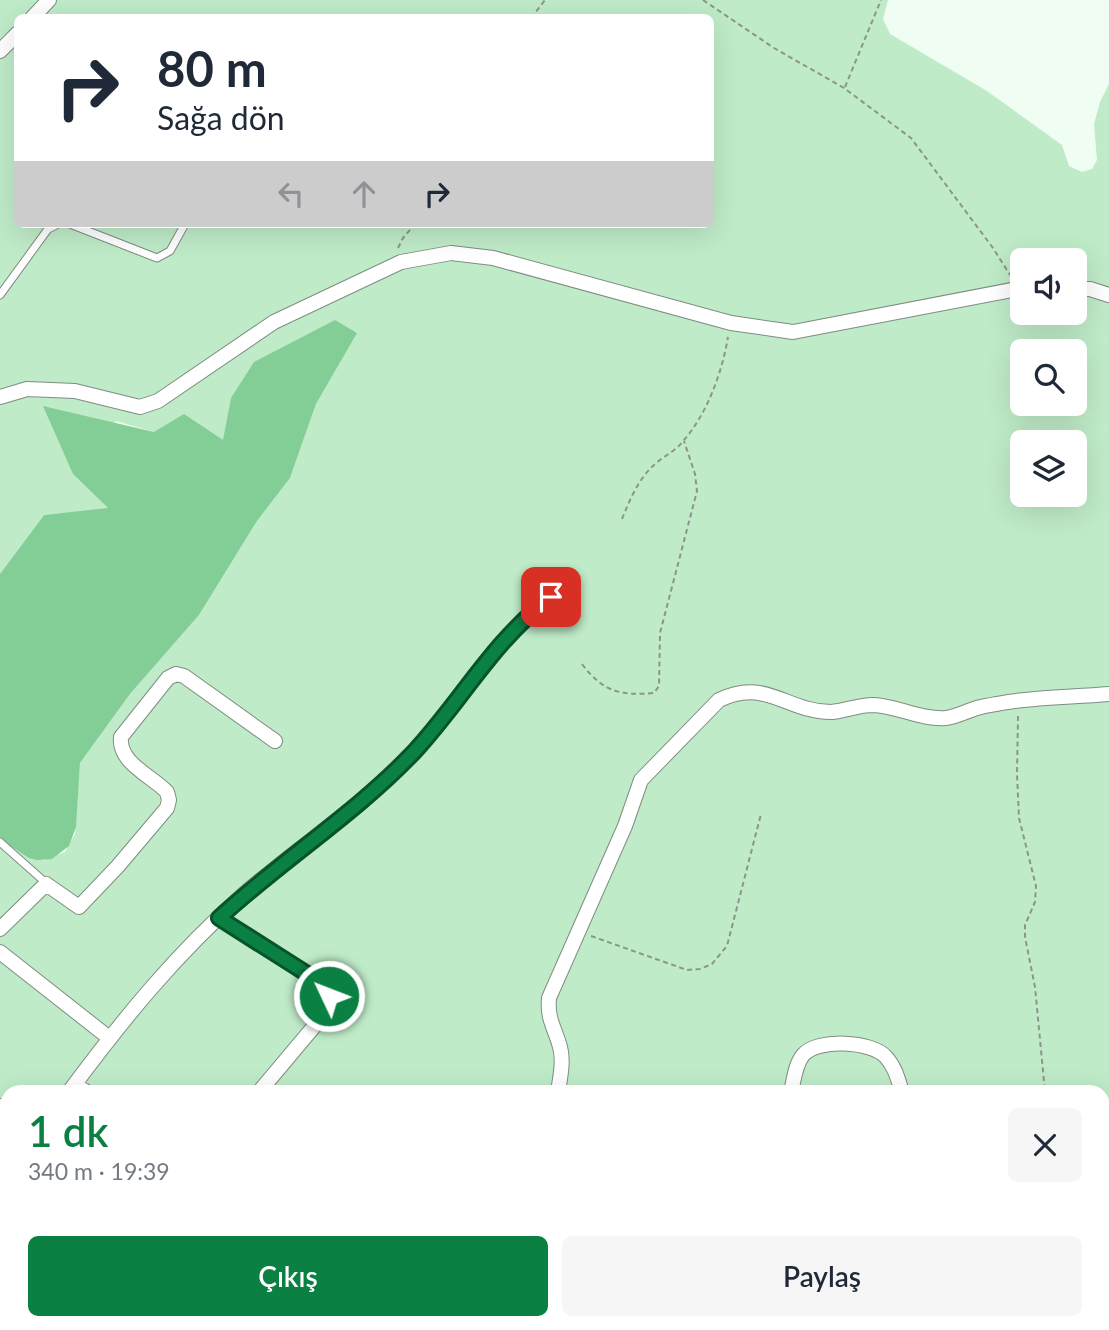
<!DOCTYPE html>
<html lang="tr">
<meta charset="utf-8">
<style>
:root{--surface:#fff;--page:#f6f6f7;--text:#1f2937;--muted:#747a83;--accent:#0b8043}
body{margin:0;font-family:Lato,sans-serif;background:var(--page);color:var(--text);height:100vh;display:flex;flex-direction:column;font-size:26px;white-space:nowrap}
*{box-sizing:border-box;margin:0}
p{font-size:23px;color:var(--muted)}
.icon{flex:none;width:38px;height:38px;fill:none;stroke:currentColor;stroke-width:2;stroke-linecap:round;stroke-linejoin:round}
.map{position:relative;flex:1;overflow:hidden}
.side{position:absolute;left:0px;top:1085px;width:1110px;height:245px;display:flex;flex-direction:column;background:var(--surface);border-radius:21px 21px 0 0;box-shadow:0 7px 28px #0002}
.side>*{flex:none}
.banner{position:absolute;left:14px;top:14px;width:700px;height:214px;border-radius:10px;box-shadow:0 7px 28px #0002;background:#fff;color:var(--text);overflow:hidden}
.fabs{position:absolute;left:1010px;top:248px;display:grid;gap:14px}
.fabs a{display:grid;place-items:center;width:77px;height:77px;border-radius:10px;background:var(--surface);box-shadow:0 7px 28px #0002;font-size:35px}
.pin{position:absolute;display:grid;place-items:center;width:60px;height:60px;color:#fff;margin:-30px;border-radius:14px;box-shadow:0 4px 10px #0006}
.me{position:absolute;width:77px;margin:-38px;rotate:313deg;stroke-linejoin:round;filter:drop-shadow(0 0 5px #0008)}
.turn{display:flex;align-items:center;gap:24px;height:147px;padding:0 28px;font-size:32px}
.turn .icon{width:91px;height:91px;stroke-width:2.5}
.turn b{display:block;font-size:49px;line-height:60px}
.lanes{display:flex;align-items:center;height:66px;padding:0 28px;background:#0003;justify-content:center;gap:35px;direction:ltr}
.lanes .off{opacity:.35}
.round{display:grid;place-items:center;flex:none;width:74px;height:74px;border-radius:10px;background:var(--page)}
.head{display:flex;align-items:center;justify-content:space-between;height:119px;padding:0 28px}
h1{font-size:42px;font-weight:600;line-height:52px;color:var(--accent)}
.button{display:flex;gap:14px;margin-top:auto;padding:14px 28px}
.button a{flex:1;height:80px;border-radius:10px;background:var(--accent);color:#fff;font-size:28px;font-weight:600;line-height:80px;text-align:center}
.button a+a{background:var(--page);color:var(--text)}
.map>svg:first-child{display:block}
.green{fill:#bfebc8;fill-rule:evenodd}
.forest{fill:#83cd96}
.lines{fill:none;stroke-linecap:round;stroke-linejoin:round}
.lane-casing{stroke:#7f8c82;stroke-width:9}
.street-casing{stroke:#7f8c82;stroke-width:16}
.path{stroke:#8b958d;stroke-width:2;stroke-dasharray:5 3.5;stroke-linecap:butt}
.lane{stroke:#fff;stroke-width:7}
.street{stroke:#fff;stroke-width:14}
.route-casing{stroke:#07532c;stroke-width:18}
.route{stroke:#0b8043;stroke-width:12}
</style>
<div class="map">
<svg width="1109" height="1330" viewBox="0 0 1109 1330">
<rect width="100%" height="100%" fill="#effdf2"/>
<!-- green -->
<path class="green" d="M0 0H888L883 19 890 34 987 91 1062 145 1069 166 1082 172 1092 169 1097 160 1094 124 1100 102 1109 84V1330H0V839L44 860 65 852 75 834 80 763 130 694 199 615 257 521 290 478 316 404 357 332 231 398 224 441 154 432 116 421 73 474 109 509 44 515 0 574ZM18 18H710V224H18ZM1022 261H1074V313H1022ZM1022 352H1074V404H1022ZM1022 443H1074V495H1022ZM7 1092H1102V1323H7Z"/>
<!-- forest -->
<path class="forest" d="M335 320 357 333 316 404 290 478 257 521 199 615 130 694 80 763 76 827 69 846 52 859 37 860 29 858 0 839V574L44 515 108 508 73 474 43 406 154 432 184 414 223 440 231 398 254 362Z"/>
<g class="lines">
<defs>
<path id="lane" d="M70 224 157 258 170 251 185 224
M0 295 48 229 58 224
M0 842 46 883"/>
<path id="street" d="M32 18 49 0
M0 51 18 33
M1074 289H1090L1109 295
M0 397 27 389 75 391 140 407 158 401 274 322 401 262 451 253 493 258 731 323 793 332 1022 288
M219 918 323 984 329 996 327 1011 259 1092
M0 929 46 884 79 907 118 866 167 808 169 800 167 792C152 776 118 763 121 737L168 678 176 674 184 676 275 741
M0 952 108 1037
M75 1085 87 1092
M69 1092C123 1019 176 954 244 894 294 851 348 815 396 770 453 715 487 646 551 597
M558 1092C560 1078 564 1061 560 1047 555 1028 547 1020 549 998L625 826 641 780 719 700C766 677 786 712 831 712 845 711 858 705 873 705 898 706 921 720 946 718 956 717 967 711 977 708 987 705 998 704 1008 702 1041 697 1076 697 1109 694
M791 1092C794 1080 795 1065 803 1055 817 1038 872 1041 886 1057 895 1067 898 1079 902 1092
M0 1106 7 1112
M305 1323 310 1330
M493 1323 503 1330
M767 1323 780 1330
M76 1330 80 1323
M222 1330 228 1323
M387 1330 394 1323
M522 1330 523 1323
M736 1330 740 1323
M913 1330 914 1323"/>
</defs>
<!-- lane casing -->
<use href="#lane" class="lane-casing"/>
<!-- street casing -->
<use href="#street" class="street-casing"/>
<!-- path -->
<path class="path" d="M703 0 774 48 844 88 911 138 993 248 1012 278
M531 18 545 0
M845 87 881 0
M398 248 403 238 415 224
M622 519C630 499 639 478 655 464 664 456 677 450 684 440 708 412 722 372 728 337
M582 664C603 692 621 696 654 693L659 686 660 633 697 491 695 474 684 441
M1018 716 1017 774 1019 818 1036 886 1035 902 1025 925V937L1035 987 1045 1092
M591 936 687 970 700 969 712 964 727 946 761 814"/>
<!-- lane -->
<use href="#lane" class="lane"/>
<!-- street -->
<use href="#street" class="street"/>
</g>
<g class="lines">
<defs>
<path id="route" d="M329 996 323 984 219 918C282 860 355 814 414 752 463 699 492 642 551 597"/>
</defs>
<!-- route casing -->
<use href="#route" class="route-casing"/>
<!-- route -->
<use href="#route" class="route"/>
</g>
</svg>
<div class="fabs">
<a><svg class="icon" aria-label="sound" viewBox="0 0 24 24"><path d="M4 9h4l5-4v14l-5-4H4zM17 9q2 3 0 6"/></svg></a>
<a><svg class="icon" aria-label="search" viewBox="0 0 24 24"><circle cx="10" cy="10" r="6"/><path d="M15 15l6 6"/></svg></a>
<a><svg class="icon" aria-label="layers" viewBox="0 0 24 24"><path d="M12 4l9 5-9 5-9-5zM3 14l9 5 9-5"/></svg></a>
</div>
<div class="pin" style="left:551px;top:597px;background:#d93025"><svg class="icon" aria-label="arrive" viewBox="0 0 24 24"><path d="M6 21V4h12l-3 4 3 4H6"/></svg></div>
<svg class="me" style="left:329px;top:996px" viewBox="-20 -20 40 40"><circle r="17" fill="#0b8043" stroke="#fff" stroke-width="3"/><path d="M0-11L8 9 0 5-8 9z" fill="#fff"/></svg>
<div class="banner">
<div class="turn"><svg class="icon" aria-label="right" viewBox="0 0 24 24"><path d="M7 20v-9h11M14 6l5 5-5 5"/></svg><div><b>80 m</b>Sağa dön</div></div>
<div class="lanes"><svg class="icon off" aria-label="left" viewBox="0 0 24 24"><path d="M17 20v-9H6M10 6l-5 5 5 5"/></svg><svg class="icon off" aria-label="ahead" viewBox="0 0 24 24"><path d="M12 20V5M6 11l6-6 6 6"/></svg><svg class="icon" aria-label="right" viewBox="0 0 24 24"><path d="M7 20v-9h11M14 6l5 5-5 5"/></svg></div>
</div>
<section class="side">
<div class="head"><div><h1>1 dk</h1><p>340 m · 19:39</p></div><a class="round"><svg class="icon" aria-label="close" viewBox="0 0 24 24"><path d="M6 6l12 12M18 6L6 18"/></svg></a></div>
<div class="button"><a>Çıkış</a><a>Paylaş</a></div>
</section>
</div>
